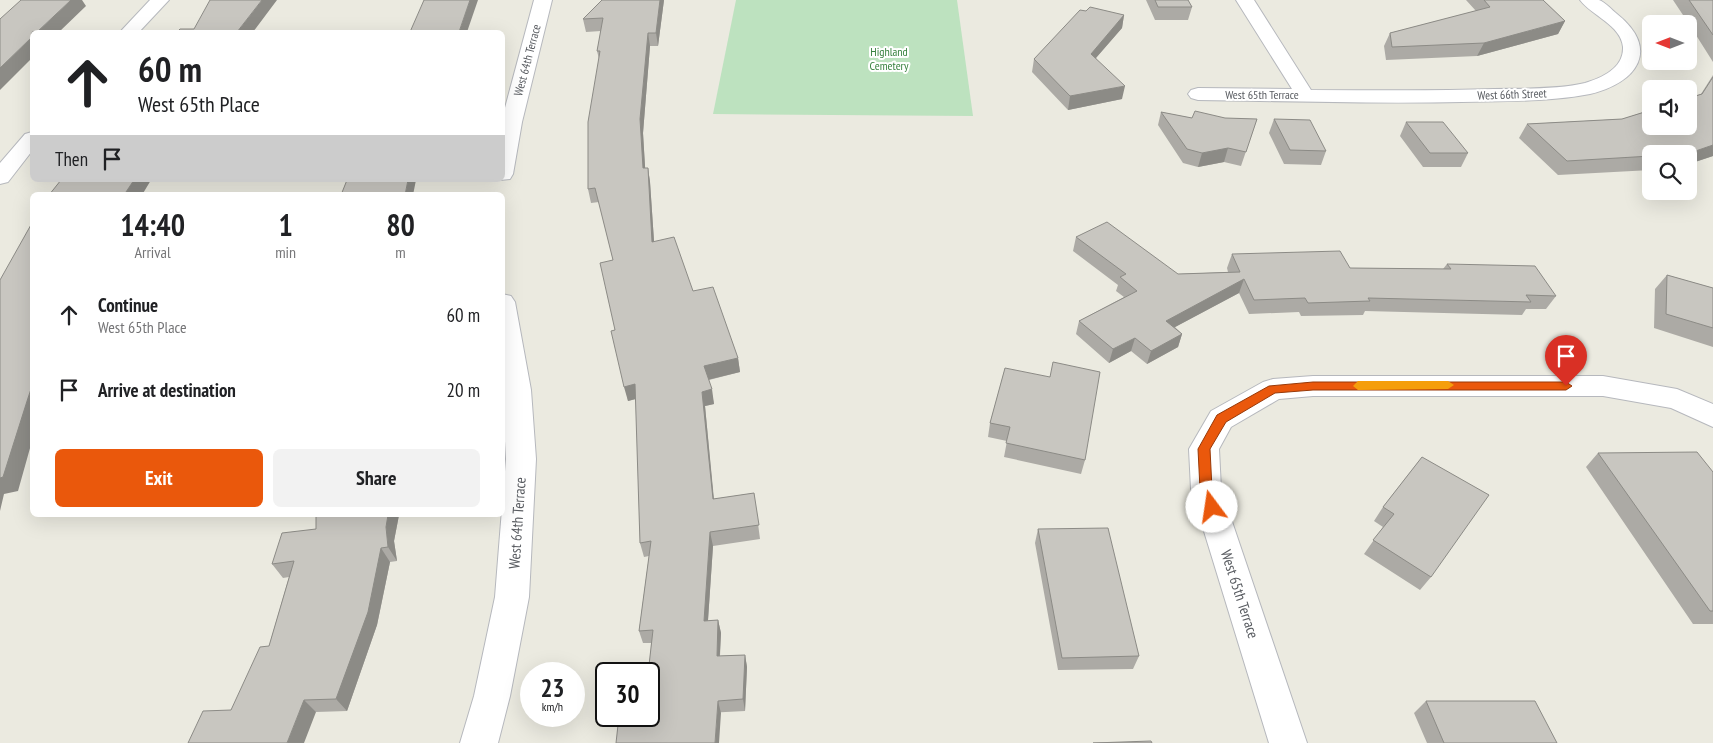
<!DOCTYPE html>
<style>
:root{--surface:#fff;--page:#f2f2f2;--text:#202124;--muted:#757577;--accent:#ea580c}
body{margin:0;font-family:"PT Sans Narrow",sans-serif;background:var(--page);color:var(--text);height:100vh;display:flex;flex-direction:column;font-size:19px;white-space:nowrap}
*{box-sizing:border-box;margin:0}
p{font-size:16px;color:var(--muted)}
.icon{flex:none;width:28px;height:28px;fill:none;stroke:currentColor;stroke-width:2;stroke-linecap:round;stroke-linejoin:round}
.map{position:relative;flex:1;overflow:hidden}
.details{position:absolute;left:30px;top:192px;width:475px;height:325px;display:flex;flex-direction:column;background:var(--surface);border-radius:8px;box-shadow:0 5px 20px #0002}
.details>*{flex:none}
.top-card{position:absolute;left:30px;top:30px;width:475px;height:152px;border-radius:8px;box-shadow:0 5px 20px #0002;background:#fff;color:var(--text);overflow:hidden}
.needle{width:32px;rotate:270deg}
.controls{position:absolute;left:1642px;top:15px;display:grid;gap:10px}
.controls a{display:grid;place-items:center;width:55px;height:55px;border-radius:8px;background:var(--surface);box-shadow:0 5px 20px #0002;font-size:25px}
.speed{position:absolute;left:520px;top:662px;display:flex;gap:10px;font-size:25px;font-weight:700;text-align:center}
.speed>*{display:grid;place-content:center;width:65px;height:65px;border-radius:50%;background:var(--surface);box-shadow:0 5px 20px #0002;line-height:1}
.speed small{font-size:12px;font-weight:400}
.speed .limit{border:2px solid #111;border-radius:8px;background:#fff;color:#111}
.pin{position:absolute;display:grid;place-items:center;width:42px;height:42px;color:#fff;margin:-51px -21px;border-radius:50% 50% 50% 0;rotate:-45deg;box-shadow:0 0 5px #0007}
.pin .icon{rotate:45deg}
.me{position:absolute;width:55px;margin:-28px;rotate:346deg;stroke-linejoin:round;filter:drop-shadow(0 0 4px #0008)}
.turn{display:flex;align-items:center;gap:18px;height:105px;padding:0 25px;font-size:22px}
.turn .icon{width:65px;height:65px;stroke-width:2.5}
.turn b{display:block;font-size:35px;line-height:42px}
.then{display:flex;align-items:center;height:48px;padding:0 25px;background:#0003;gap:10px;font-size:19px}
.eta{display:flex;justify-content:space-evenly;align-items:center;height:85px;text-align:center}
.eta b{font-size:30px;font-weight:700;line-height:35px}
.action{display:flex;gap:10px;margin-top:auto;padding:10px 25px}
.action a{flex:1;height:58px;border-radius:8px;background:var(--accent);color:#fff;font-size:20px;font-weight:700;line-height:58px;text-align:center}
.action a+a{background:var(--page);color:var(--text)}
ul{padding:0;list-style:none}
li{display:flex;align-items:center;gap:15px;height:75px;padding:0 25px}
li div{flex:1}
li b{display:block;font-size:19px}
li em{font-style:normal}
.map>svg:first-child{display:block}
.green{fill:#bde2bf}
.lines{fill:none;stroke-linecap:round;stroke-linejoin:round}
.minor-casing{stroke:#b6b8bd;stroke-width:2}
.minor{fill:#fff;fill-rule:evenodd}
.wall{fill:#acaaa5}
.shaded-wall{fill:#8c8b86}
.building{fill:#c8c6c0;stroke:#8c8b86}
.route{fill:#ea580c;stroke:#983908}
.slow{fill:#f59e0b}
.labels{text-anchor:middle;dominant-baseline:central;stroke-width:4;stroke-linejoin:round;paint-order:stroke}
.far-park-label{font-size:12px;fill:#38813f;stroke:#fff}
.far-street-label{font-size:12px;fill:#595c61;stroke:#fff}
.street-label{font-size:15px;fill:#595c61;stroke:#fff}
</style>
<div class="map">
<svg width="1713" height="743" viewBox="0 0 1713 743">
<rect width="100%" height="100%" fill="#ebeae0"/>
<!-- green -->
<path class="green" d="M736 0H957L973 116 713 114Z"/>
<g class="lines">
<defs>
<path id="minor" d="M150 0H169L139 32H120Z
M534 0H552L522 122 513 174 510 179 500 180H502V119Z
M1236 0H1254L1311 90C1372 90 1433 91 1494 89 1518 89 1562 89 1585 83 1602 78 1624 68 1623 47 1621 25 1592 16 1580 0 1586 0 1594 0 1599 0 1605 2 1612 10 1617 14 1661 49 1637 83 1590 94 1549 102 1504 101 1462 102 1374 104 1286 101 1198 100L1191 98 1188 94 1191 90 1198 88 1292 89Z
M32 132V151L8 182 0 184V163L25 134Z
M502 294 511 296 515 302 531 390 536 459 529 597 510 696 498 743H460L474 696 495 597 506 459 502 387Z
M1313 376H1603L1677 389 1713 404V427L1671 408 1603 396H1313L1279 399 1231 427 1219 449 1221 489 1307 743H1269L1191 489 1189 449 1211 411 1263 382 1273 379Z"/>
</defs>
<!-- minor casing -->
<use href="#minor" class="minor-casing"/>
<!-- minor -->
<use href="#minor" class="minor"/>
</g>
<!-- wall -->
<path class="wall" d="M664 0 658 46H650L643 133 645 168H648L650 182 654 241 693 291 738 358 740 372 709 380 714 404 705 406 714 499 754 493 760 539 713 546 708 621 718 620 721 633 720 656 745 655 747 667 745 711 649 716 651 643H643L639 631 649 556 644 557 640 543 636 399 628 401 615 330 613 260 599 202 591 203 588 189 599 59 597 51 601 31 586 32 583 19Z
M1146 0H1188L1192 7 1188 20H1155Z
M1466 0H1543L1565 21 1558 34 1477 56 1386 60 1384 46 1390 33 1476 11Z
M1673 0H1713V62L1689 24Z
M1086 11 1124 15 1122 28 1096 58 1122 99 1068 110 1032 72 1034 59Z
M1713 75V156L1689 164V154H1651V170L1558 175 1519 138 1527 124 1622 119 1701 94Z
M1161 112 1192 118 1257 119 1241 166 1224 162 1198 167 1183 163 1158 125Z
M1274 119 1326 151 1321 165 1284 164 1269 133Z
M1406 122 1468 153 1461 167H1423L1400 136Z
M1076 237 1178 274 1228 272 1227 268 1232 254 1350 268 1443 269 1447 264 1556 296 1546 309H1526L1522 315 1365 311 1363 315 1301 316 1299 312 1249 314 1239 293 1175 327 1182 334 1178 347 1147 364 1131 351 1109 363 1076 334 1079 321 1124 297 1116 291 1118 285 1073 251Z
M1667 275 1713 288V347L1654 328 1655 289Z
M1005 368 1085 460 1081 474 1004 457 1007 441 988 437 990 423Z
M1598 453 1713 472V624H1693L1586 467Z
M1422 457 1431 577 1420 590 1364 554 1383 527 1374 521 1383 507Z
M316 515H399L394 541 397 561 390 562 377 625 347 711 316 712 231 710 269 646 289 577 283 578 272 564 316 529Z
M1038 529 1139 656 1133 669 1058 670 1035 543Z
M1426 701 1557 743H1427L1414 713Z"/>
<!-- shaded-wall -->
<path class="shaded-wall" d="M71 0H82L86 6 59 32H37Z
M262 0H277L253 32H237Z
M470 0H478L467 32H459Z
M660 0H664L658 46 656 33Z
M1124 15 1122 28 1088 67 1091 54Z
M1565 21 1558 34 1477 56 1484 43Z
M648 33 650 46 643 133 646 182 643 168 640 119Z
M32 37V58L0 90V68Z
M1125 86 1122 99 1068 110 1070 96Z
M1713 145V156L1689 164V154H1687Z
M1228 148 1224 162 1198 167 1202 153Z
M648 168 650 182 655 256 652 242Z
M134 180H151L142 195H124Z
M408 180H416L413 195H405Z
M1244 279 1239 293 1162 334 1166 321Z
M1182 334 1178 347 1147 364 1151 351Z
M1135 338 1131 351 1109 363 1113 349Z
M738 358 740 372 707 380 704 366Z
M635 384 639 398 628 401 624 387Z
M32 386V441L18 491 4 494 0 511V478Z
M712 389 714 404 705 406 715 513 713 499 702 392Z
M388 515H399L394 541 397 561 388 547 386 527Z
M710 532 713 546 707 634 704 621Z
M381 548 390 562 377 625 347 711 336 699Z
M718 620 721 633 719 669 717 656Z
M745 655 747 667 745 711 743 699Z
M304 700 316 712 304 743H287Z
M718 701 721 713 719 743H715Z"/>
<!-- building -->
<path class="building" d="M21 0H71L37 32H32V37L0 68V19Z
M210 0H262L237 32H177L180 29H194Z
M424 0H470L459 32H410Z
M602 0H660L656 33H648L640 119 643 168H648L652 242 674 237 693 291 713 287 738 358 704 366 712 389 702 392 713 499 754 493 759 525 710 532 704 621 718 620 717 656 745 655 743 699 718 701 715 743H616L619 716H649V674H648L653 630 639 631 651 541 640 543 635 384 624 387 611 331 615 330 600 263 613 260 595 188 588 189V122L600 51H597L603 18 583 19Z
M1155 0H1188L1192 7H1158Z
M1484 0H1543L1565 21 1484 43 1392 47 1390 33 1490 7Z
M1689 0H1713V35Z
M1090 7 1124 15 1091 54 1125 86 1070 96 1034 59 1080 10 1086 11Z
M1713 77V145L1687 154H1651V156L1567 161 1527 124 1622 119 1651 110V126H1689V98L1702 94Z
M1195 111 1225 118 1257 119 1246 152 1228 148 1202 153 1187 149 1161 112 1192 118Z
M1274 119 1310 120 1326 151 1290 150Z
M1406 122H1443L1468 153H1430Z
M61 180H134L124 195H49Z
M347 180H408L405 195H341Z
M1107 222 1178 274 1240 272 1232 254 1340 251 1350 268 1451 269 1447 264 1535 266 1556 296 1526 295 1531 302 1368 298 1370 301 1308 303 1305 298 1254 300 1244 279 1166 321 1182 334 1151 351 1135 338 1113 349 1079 321 1137 291 1120 277 1126 274 1076 237Z
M32 223V386L28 398 3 477 0 478V280Z
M1667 275 1713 288V328L1666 314Z
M1053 362 1100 372 1085 460 1006 443 1010 427 990 423 1005 368 1050 377Z
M1697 452 1713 472V611H1710L1598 453Z
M1422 457 1489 495 1431 577 1373 540 1394 514 1383 507Z
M316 515H388L386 527 388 547 381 548 368 612 336 699 304 700 287 743H188L203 711 231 710 260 647 269 646 294 561 272 564 282 533 316 529Z
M1108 528 1139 656 1062 658 1038 529Z
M1426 701H1535L1557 743H1444Z
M1151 741 1152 743H1093Z"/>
<!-- route -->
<path class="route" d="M1313 382H1566L1572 386 1566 390H1313L1275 393 1226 422 1210 449 1212 489 1218 507 1216 511 1212 513 1207 511 1200 489 1198 449 1217 415 1269 386Z"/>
<!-- slow -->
<path class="slow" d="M1358 381H1448L1454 385 1448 389 1358 390 1353 386Z"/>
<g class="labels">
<!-- far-park labels -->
<g class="far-park-label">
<text x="889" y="51">Highland<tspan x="889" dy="14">Cemetery</tspan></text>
</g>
<!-- far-street labels -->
<g class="far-street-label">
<text transform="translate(527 60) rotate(-75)">West 64th Terrace</text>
<text x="1262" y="94">West 65th Terrace</text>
<text transform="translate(1512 94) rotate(-2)">West 66th Street</text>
</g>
<!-- street labels -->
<g class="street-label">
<text transform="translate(517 523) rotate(-86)">West 64th Terrace</text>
<text transform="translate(1240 594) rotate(72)">West 65th Terrace</text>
</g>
</g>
</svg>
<div class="controls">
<a><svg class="needle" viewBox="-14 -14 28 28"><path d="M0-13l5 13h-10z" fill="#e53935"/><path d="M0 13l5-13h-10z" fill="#757577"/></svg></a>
<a><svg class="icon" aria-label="sound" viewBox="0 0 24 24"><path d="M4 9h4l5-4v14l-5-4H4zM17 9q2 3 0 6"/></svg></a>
<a><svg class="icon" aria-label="search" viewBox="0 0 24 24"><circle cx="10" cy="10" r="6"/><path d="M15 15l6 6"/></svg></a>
</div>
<div class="speed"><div>23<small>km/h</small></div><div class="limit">30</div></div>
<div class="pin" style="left:1566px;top:386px;background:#d93025"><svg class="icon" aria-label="arrive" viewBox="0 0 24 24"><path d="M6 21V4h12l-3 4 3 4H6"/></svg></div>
<svg class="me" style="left:1212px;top:507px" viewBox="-20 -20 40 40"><circle r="19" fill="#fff"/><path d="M0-13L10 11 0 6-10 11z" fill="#ea580c"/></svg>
<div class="top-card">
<div class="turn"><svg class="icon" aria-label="ahead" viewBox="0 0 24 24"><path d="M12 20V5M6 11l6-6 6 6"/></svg><div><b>60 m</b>West 65th Place</div></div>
<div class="then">Then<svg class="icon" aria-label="arrive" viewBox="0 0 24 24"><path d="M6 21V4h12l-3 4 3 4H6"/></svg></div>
</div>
<section class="details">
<div class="eta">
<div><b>14:40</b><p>Arrival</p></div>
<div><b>1</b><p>min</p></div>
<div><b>80</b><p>m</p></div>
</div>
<ul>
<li><svg class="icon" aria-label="ahead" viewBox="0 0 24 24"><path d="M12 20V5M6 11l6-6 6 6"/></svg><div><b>Continue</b><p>West 65th Place</p></div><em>60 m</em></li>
<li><svg class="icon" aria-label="arrive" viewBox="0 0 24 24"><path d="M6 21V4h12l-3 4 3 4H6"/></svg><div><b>Arrive at destination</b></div><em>20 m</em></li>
</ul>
<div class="action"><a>Exit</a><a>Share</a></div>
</section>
</div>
